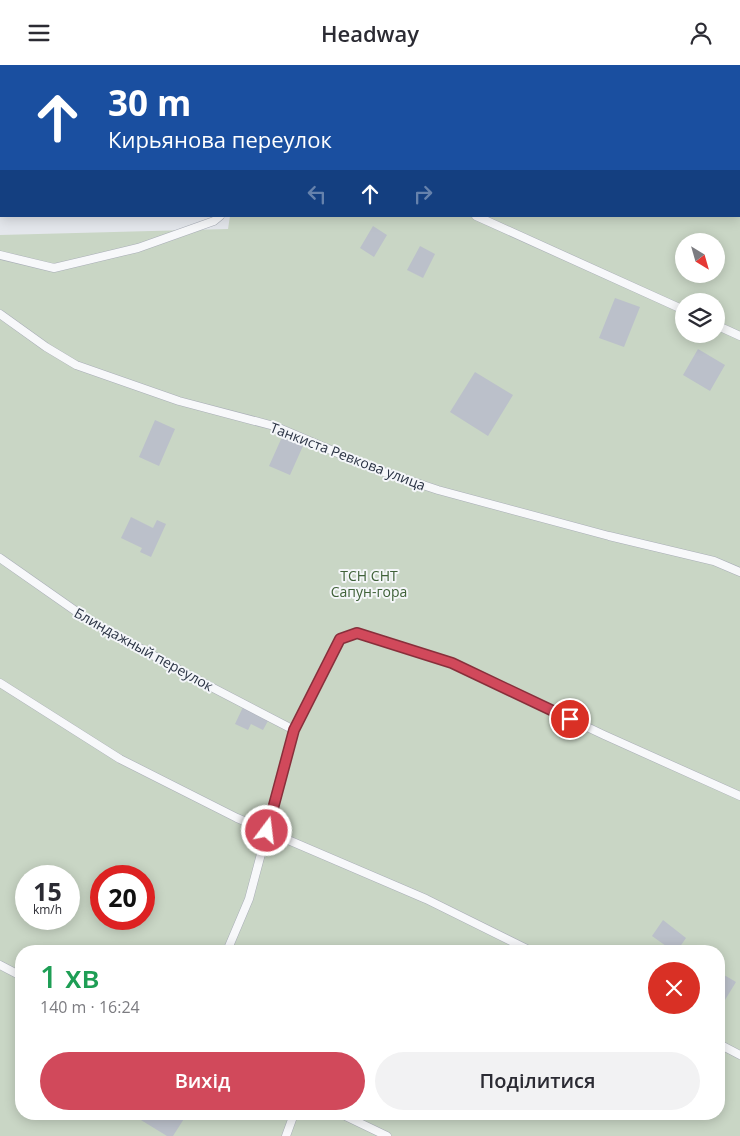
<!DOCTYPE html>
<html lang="uk">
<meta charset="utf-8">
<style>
:root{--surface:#fff;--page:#f2f2f3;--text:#2b2b33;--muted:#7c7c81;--accent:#d1495b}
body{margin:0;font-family:"Open Sans",sans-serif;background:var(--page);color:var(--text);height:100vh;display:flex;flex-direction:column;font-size:19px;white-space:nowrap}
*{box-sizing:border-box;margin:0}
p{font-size:16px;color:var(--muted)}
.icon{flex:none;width:28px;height:28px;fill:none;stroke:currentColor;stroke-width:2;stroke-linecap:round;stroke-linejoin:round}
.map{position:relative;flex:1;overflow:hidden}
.details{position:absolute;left:15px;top:880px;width:710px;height:175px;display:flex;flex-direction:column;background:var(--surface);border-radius:20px;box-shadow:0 2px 12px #0003}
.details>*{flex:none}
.guide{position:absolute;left:0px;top:0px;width:740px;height:152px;box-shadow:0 2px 12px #0003;background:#1a4fa0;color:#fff;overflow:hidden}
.needle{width:32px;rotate:143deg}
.buttons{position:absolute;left:675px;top:168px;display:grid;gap:10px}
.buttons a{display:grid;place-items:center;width:50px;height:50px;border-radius:50%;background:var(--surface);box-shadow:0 2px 12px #0003;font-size:25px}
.speed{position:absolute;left:15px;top:800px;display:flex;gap:10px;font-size:25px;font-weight:700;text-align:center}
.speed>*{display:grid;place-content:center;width:65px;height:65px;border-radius:50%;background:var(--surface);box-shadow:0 2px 12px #0003;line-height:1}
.speed small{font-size:12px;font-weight:400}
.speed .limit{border:8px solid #d22;background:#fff;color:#111}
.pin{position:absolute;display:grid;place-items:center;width:42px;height:42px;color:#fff;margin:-21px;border:2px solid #fff;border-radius:50%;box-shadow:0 1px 5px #0007}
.me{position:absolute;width:55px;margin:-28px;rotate:15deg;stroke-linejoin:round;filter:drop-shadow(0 0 4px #0008)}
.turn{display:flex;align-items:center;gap:18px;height:105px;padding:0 25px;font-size:22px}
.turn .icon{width:65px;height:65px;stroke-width:2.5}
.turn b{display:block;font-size:35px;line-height:42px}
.lanes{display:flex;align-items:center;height:48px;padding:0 25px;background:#0003;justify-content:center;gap:25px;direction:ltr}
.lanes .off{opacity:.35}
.round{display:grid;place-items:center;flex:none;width:52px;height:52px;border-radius:26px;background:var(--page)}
.head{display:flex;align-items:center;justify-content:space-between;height:85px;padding:0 25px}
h1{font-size:30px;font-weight:600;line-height:38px;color:#1e9e55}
.button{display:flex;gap:10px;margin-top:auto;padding:10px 25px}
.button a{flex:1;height:58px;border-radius:30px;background:var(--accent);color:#fff;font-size:20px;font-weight:600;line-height:58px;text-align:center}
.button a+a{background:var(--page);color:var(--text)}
header{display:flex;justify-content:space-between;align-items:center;height:65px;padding:0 25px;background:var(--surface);font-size:22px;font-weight:600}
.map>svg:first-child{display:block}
.green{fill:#c9d6c5;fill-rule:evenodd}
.building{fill:#bbc0ca}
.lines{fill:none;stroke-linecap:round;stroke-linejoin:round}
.service-casing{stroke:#a9aeb7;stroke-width:9}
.service{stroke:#f7f8fa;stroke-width:8}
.route-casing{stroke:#882f3b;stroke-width:12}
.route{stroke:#d1495b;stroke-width:9}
.labels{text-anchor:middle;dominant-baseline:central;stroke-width:4;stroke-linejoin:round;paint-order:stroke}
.street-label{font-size:14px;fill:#2b3445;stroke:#f4f6f9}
.park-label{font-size:14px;fill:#3f6138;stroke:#f4f6f9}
</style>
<header><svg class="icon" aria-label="menu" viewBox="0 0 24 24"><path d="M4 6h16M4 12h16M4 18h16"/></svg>Headway<svg class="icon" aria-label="person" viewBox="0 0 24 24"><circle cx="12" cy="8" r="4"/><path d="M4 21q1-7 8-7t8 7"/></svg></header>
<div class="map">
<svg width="740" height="1071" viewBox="0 0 740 1071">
<rect width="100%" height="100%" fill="#e4e7ec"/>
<!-- green -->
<path class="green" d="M240 0H740V1071H0V170L228 164 230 151H739V1H240ZM684 176H716V209H684ZM684 236H716V269H684ZM26 811H69V854H26ZM101 811H144V854H101ZM21 886H719V1049H21Z"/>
<!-- building -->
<path class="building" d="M373 161 387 170 374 192 360 183Z
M420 181 435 189 423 213 407 205Z
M615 233 640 242 624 282 599 273Z
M698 284 725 300 710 326 683 310Z
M475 307 513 330 488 371 450 347Z
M155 355 175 364 159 401 139 392Z
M282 372 303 381 290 410 269 401Z
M131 452 153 463 157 455 166 459 151 492 140 487 142 483 121 473Z
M243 642 269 654 263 665 251 659 248 665 235 659Z
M663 855 686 873 677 886H673L652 871Z
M495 881 506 886H492Z
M719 907 736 917 725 935 719 931Z
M139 1049H187L173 1071H167L136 1052Z"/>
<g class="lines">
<defs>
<path id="service" d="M699 0 701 1
M270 1V0
M739 29 740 30
M476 151 684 245
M0 190 54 203 138 183 214 156 220 151
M0 249 46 282 76 300 179 336 274 361 378 405 438 425 609 471 714 496 740 507
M716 260 740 271
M0 493 87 554 194 613 294 665
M0 618 120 694 237 753 426 834 531 886
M227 886 249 834 294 665 318 615 341 574 357 568 452 598 604 670 740 731
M0 900 21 911
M719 979 740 990
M341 1049 387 1071
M286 1071 294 1049"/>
</defs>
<!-- service casing -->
<use href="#service" class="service-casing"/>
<!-- service -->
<use href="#service" class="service"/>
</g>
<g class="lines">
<defs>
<path id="route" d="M267 766 294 665 340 574 357 568 452 598 570 654"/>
</defs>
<!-- route casing -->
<use href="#route" class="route-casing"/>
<!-- route -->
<use href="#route" class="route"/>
</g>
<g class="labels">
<!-- street labels -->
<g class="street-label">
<text transform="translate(348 391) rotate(21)">Танкиста Ревкова улица</text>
<text transform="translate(144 584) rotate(29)">Блиндажный переулок</text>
</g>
<!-- park labels -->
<g class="park-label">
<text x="369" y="510">ТСН СНТ<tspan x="369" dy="16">Сапун-гора</tspan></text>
</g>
</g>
</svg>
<div class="buttons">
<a><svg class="needle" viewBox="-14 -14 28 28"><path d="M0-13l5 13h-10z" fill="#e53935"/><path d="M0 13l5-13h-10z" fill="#7c7c81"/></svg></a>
<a><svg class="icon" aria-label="layers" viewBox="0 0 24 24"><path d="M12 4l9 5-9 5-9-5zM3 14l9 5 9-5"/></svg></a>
</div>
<div class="speed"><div>15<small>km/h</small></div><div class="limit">20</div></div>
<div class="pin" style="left:570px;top:654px;background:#d93025"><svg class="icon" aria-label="arrive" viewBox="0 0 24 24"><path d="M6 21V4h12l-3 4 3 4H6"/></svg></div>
<svg class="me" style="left:267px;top:766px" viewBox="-20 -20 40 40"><circle r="17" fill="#d1495b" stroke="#fff" stroke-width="3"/><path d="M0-11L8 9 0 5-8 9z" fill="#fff"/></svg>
<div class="guide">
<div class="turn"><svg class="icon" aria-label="ahead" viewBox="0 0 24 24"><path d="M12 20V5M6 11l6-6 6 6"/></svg><div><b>30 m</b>Кирьянова переулок</div></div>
<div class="lanes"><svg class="icon off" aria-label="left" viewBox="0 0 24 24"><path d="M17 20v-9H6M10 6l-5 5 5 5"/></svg><svg class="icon" aria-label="ahead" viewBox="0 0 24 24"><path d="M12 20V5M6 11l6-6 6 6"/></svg><svg class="icon off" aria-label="right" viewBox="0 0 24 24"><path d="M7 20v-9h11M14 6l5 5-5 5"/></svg></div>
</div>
<section class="details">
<div class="head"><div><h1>1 хв</h1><p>140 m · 16:24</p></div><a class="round" style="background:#d93025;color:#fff"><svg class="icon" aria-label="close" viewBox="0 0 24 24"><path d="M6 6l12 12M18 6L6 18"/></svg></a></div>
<div class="button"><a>Вихід</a><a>Поділитися</a></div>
</section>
</div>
